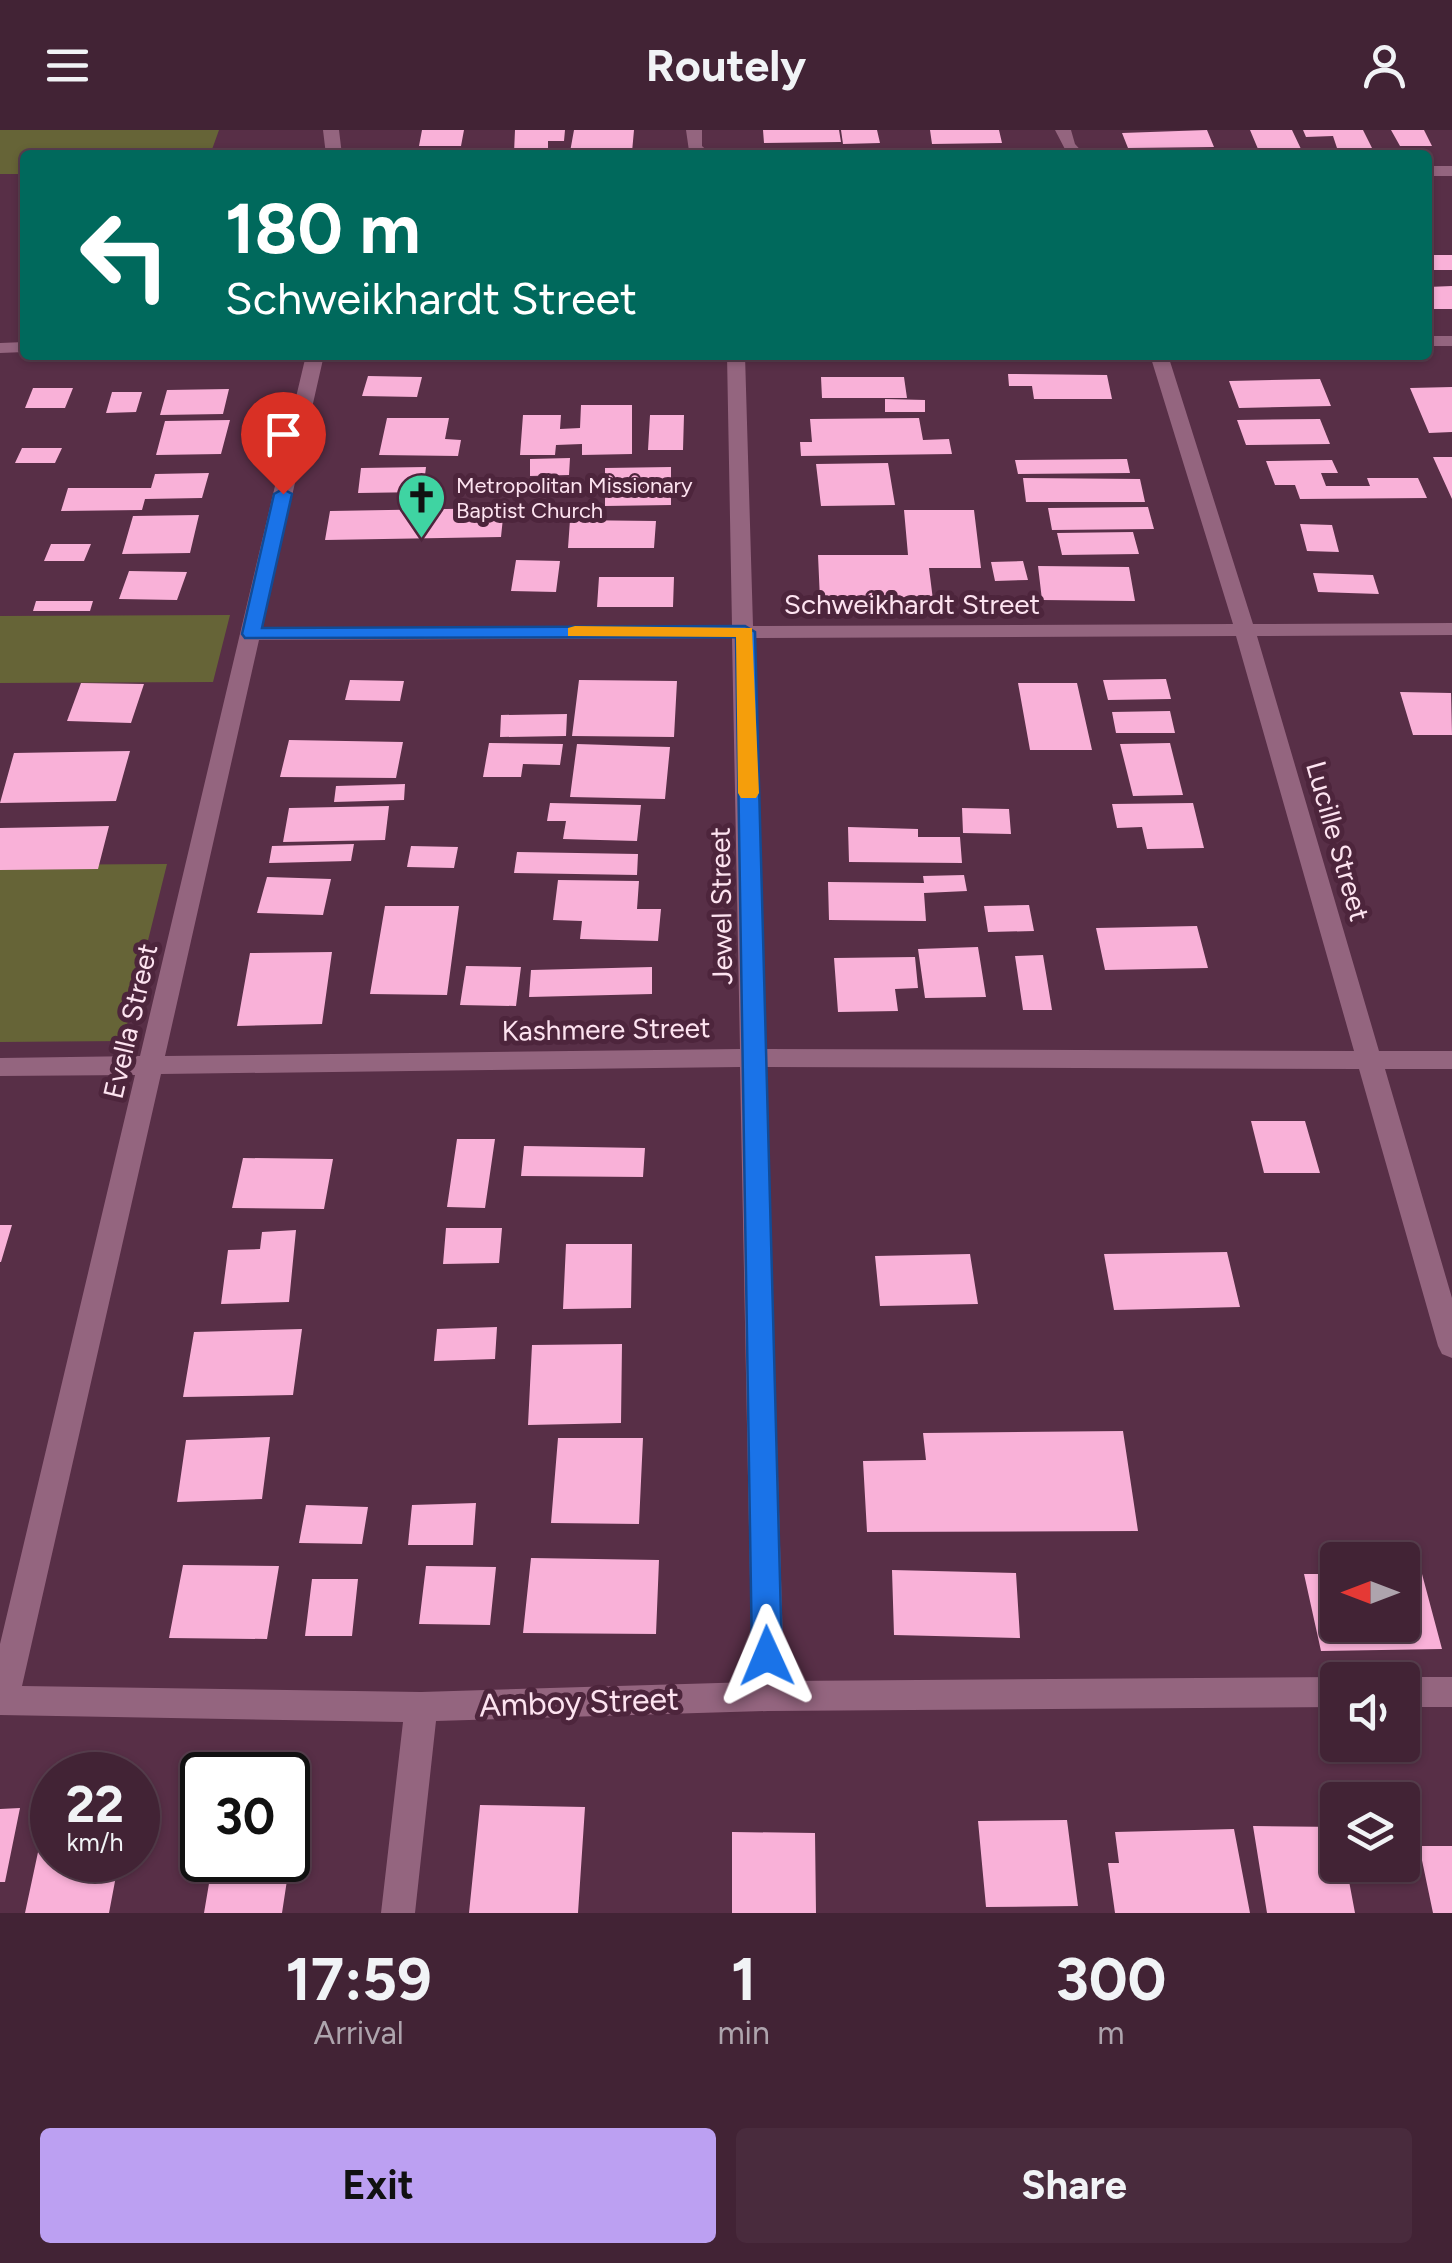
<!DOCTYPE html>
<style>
:root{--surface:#422335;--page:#492b3d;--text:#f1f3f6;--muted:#aea4ad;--line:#5a4050;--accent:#bca0f2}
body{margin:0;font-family:Figtree,sans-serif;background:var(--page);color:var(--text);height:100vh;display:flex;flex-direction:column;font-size:38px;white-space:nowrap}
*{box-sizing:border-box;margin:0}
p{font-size:32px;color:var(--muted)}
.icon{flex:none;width:55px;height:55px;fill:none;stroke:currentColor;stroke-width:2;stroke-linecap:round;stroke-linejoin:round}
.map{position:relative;height:1783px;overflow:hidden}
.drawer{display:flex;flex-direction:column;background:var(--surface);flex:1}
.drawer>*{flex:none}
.hud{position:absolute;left:20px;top:20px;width:1412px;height:210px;border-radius:10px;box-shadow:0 2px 8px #0004,0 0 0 2px var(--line);background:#00695c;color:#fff;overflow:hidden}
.needle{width:65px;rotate:270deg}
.fabs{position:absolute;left:1320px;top:1412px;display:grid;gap:20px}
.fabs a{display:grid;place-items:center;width:100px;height:100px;border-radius:10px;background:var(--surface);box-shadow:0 2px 8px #0004,0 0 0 2px var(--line);font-size:50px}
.speed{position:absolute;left:30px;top:1622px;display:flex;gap:20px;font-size:50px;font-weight:700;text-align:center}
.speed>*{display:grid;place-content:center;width:130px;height:130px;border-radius:50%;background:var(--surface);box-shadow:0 2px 8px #0004,0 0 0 2px var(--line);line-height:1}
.speed small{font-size:25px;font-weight:400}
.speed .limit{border:5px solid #111;border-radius:15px;background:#fff;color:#111}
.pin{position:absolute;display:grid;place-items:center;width:85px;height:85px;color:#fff;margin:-102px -42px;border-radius:50% 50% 50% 0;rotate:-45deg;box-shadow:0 0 10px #0007}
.pin .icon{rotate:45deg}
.me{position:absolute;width:110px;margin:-55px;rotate:359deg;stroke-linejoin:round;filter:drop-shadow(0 0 8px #0008)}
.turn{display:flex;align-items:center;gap:35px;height:210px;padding:0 40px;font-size:45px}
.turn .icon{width:130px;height:130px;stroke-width:2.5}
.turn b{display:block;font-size:70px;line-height:85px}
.eta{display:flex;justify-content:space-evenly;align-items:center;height:170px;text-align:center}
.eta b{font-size:60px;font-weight:700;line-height:70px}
.cta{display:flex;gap:20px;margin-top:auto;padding:20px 40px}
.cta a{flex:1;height:115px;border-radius:10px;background:var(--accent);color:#111;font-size:40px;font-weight:700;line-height:115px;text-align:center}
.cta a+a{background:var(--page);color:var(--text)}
header{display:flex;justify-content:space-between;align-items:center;height:130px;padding:0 40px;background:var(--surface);font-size:45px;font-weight:700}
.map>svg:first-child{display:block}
.green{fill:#666437}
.building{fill:#f9b1d8}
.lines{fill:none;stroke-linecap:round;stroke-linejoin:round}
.minor{fill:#94657f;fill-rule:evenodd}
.tertiary{fill:#94657f;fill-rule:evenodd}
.route{fill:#1a73e8;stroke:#114b97;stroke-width:2.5}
.slow{fill:#f59e0b}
.labels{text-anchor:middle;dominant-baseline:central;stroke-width:10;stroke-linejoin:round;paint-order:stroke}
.far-poi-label{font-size:22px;fill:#fde3f0;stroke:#4d253c;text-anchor:start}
.street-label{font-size:28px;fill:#fde3f0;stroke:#4d253c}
.near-street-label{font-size:32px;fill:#fde3f0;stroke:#4d253c}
</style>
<header><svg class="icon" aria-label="menu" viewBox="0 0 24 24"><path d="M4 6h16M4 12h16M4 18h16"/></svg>Routely<svg class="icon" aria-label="person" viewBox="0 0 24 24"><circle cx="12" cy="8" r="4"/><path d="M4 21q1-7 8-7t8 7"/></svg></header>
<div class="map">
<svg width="1452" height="1783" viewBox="0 0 1452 1783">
<rect width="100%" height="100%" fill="#582f47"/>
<!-- green -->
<path class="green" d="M0 0H219L210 25H25V44H0Z
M230 485 213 552 0 553V486Z
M167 734 123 911 0 912V735Z"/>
<!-- building -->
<path class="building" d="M422 0H464L461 16H419Z
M515 0H565L564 11H548V22L514 23Z
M574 0H634L632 22H570Z
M763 0H839L841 12 764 13Z
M841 0H877L880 13 843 14Z
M930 0H999L1002 13 932 14Z
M1207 0 1214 17 1128 18 1122 3Z
M1250 0H1292L1301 19H1258Z
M1303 0H1363L1372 18H1337L1333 6 1306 7Z
M1391 0H1424L1432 16H1400Z
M1428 125H1452V140H1428Z
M1452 156V179H1428V157Z
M1008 244 1107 245 1112 269H1034L1032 256H1009Z
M368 246 422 247 417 267 362 266Z
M821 247H904L907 268H822Z
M1320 249 1331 276 1239 278 1229 251Z
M1452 257V302L1429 303 1410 258Z
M33 258H73L65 278H25Z
M229 259 223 284 160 285 167 260Z
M112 262H142L136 282 106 283Z
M885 269 925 270V282H885Z
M581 275H632V324L582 325V314L556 315 555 325H520L523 285H561L560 299 580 298Z
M650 285H684L683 320H648Z
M387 288H449L445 309 461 310 458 326 379 325Z
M919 288 923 310 949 309 952 324 801 326 800 312H812L810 289Z
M1320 289 1330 314 1246 315 1237 290Z
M230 290 221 324 156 325 165 291Z
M22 318H62L55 333H15Z
M1433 327H1452V369Z
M570 328 569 345 530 346V329Z
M1127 329 1130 343 1018 344 1015 330Z
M1332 330 1338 343H1321L1326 356H1370L1367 348H1418L1427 368 1300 369 1295 355H1275L1266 331Z
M888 333 895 375 821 376 816 334Z
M426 337 423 362 358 363 361 338Z
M671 337V375L605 376V338Z
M209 343 202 368 145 369 142 380 61 381 68 358H151L155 344Z
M1023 348 1140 349 1145 372H1026Z
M1148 377 1154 399 1052 400 1048 378Z
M504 378 501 407 325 410 330 381Z
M904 380H974L981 438H929L933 470H820L818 425H908Z
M199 385 190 423 122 424 133 386Z
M570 390 656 391 654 418H568Z
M1300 394 1332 395 1339 422 1307 421Z
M1133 402 1139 424 1062 425 1057 403Z
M51 414H91L84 431H44Z
M516 430 560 431 556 462 511 461Z
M1023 431 1028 450 995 451 991 432Z
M1038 436 1129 437 1135 471 1042 470Z
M129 441 187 442 177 470 119 469Z
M1313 443 1373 445 1379 464 1318 462Z
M599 447H674L673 477H597Z
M36 471H93L90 481H33Z
M1166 549 1171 569 1108 570 1103 550Z
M350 550 404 551 400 571 345 570Z
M579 550 677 551 674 607 572 606Z
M81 553 144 554 131 593 67 591Z
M1018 553H1077L1092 620H1030Z
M1400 562 1451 563 1452 605H1413Z
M1170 581 1175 603H1116L1112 582Z
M567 584 566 606 500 607 501 585Z
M289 610 403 612 396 648 280 647Z
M489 613 563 614 560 635 523 634 521 647H483Z
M1170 613 1183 665 1133 666 1120 614Z
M577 614 670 617 665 669 570 667Z
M130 621 116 671 0 673 14 623Z
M405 654 404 670 334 672 336 656Z
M550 673 641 675 637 711 563 709 566 691H547Z
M1193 673 1204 718 1147 719 1142 697 1117 698 1112 674Z
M389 676 385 710 283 712 289 678Z
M962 678 1009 679 1011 704 963 703Z
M109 696 98 739 0 740V698Z
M848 697 918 699V707H960L962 733 849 732Z
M354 714 351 731 269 733 272 716Z
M411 716 458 717 454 738 407 737Z
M517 722 638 724 637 745 514 743Z
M964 745 967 761 924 763 926 791 829 790 828 752 924 753 923 746Z
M267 747 331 749 323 785 257 783Z
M558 750 639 751 637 779H661L658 811 580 809 582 791 553 790Z
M1029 775 1034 801 988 802 984 776Z
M385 776H459L447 865 370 864Z
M1197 796 1208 838 1105 840 1096 798Z
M978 817 986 867 925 868 918 819Z
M332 822 322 894 237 896 250 823Z
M1043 825 1052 880H1023L1015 826Z
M915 827 918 858 895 859 898 881 838 882 834 828Z
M466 836 521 837 516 876 460 875Z
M652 837V864L529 867 531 840Z
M1251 991H1305L1320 1043H1264Z
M457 1009H495L485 1078 447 1077Z
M524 1016 645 1018 643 1047 521 1046Z
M243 1028 333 1029 324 1079 232 1078Z
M0 1095H12L1 1132H0Z
M446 1098H502L499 1133 443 1134Z
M296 1100 289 1172 221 1174 228 1120 260 1119 262 1102Z
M566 1114H632L631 1178 563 1179Z
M1227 1122 1240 1177 1114 1180 1104 1124Z
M970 1124 978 1174 880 1176 875 1126Z
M497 1197 495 1229 434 1231 437 1199Z
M302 1199 293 1265 183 1267 194 1202Z
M622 1214 621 1293 528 1295 532 1215Z
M1123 1301 1138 1401 867 1402 863 1331 926 1330 923 1303Z
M270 1307 262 1369 177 1372 186 1310Z
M558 1308H643L639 1394 551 1393Z
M476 1373 473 1415H408L412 1375Z
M306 1375 368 1377 362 1414 299 1413Z
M531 1428 659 1430 656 1504 523 1503Z
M183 1435 279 1436 267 1509 169 1508Z
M426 1436 496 1437 490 1495 419 1494Z
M892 1440 1016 1443 1020 1508 894 1505Z
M1304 1444H1338V1495H1402V1444H1422L1442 1519 1321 1521Z
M312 1449H358L352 1506H305Z
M480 1675 585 1677 578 1783H469Z
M20 1678 5 1752H0V1679Z
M47 1680H52V1730H119L109 1783H25Z
M1067 1690 1078 1776 986 1777 978 1691Z
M288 1691H296L282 1783H204L213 1730H288Z
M1253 1696 1338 1697V1735H1346L1355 1783H1267Z
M1234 1699 1250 1783H1115L1108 1733H1119L1115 1702Z
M732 1702 815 1703 816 1783H732Z
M1419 1716H1452V1783H1433Z"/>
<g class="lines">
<!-- minor -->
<path class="minor" d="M323 0H339L342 25H326Z
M686 0H702V16L712 25 689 21Z
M1055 0H1071L1075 14 1085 25H1068Z
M1428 36H1452V46H1428Z
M306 225H324L262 498 732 496 727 225H745L753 496 1233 494 1150 225H1168L1253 494 1452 493V505L1257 506 1379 921H1452V939H1385L1452 1168V1228L1442 1224 1438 1216 1359 939 766 937 784 1551 1338 1547 1345 1550H1338V1577L768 1581 436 1591 415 1783H381L403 1592 0 1585V1514L135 945 0 946V928L140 926ZM1236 506 1354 921 765 919 753 508ZM732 508 740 919 165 926 259 510ZM740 937 752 1552 421 1562 22 1556 161 944Z
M1402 1547H1452V1577H1402V1550H1395Z"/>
<!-- tertiary -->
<path class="tertiary" d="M1428 206H1452V216H1428Z
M25 212V222L0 223V213Z"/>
</g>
<!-- route -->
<path class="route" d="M283 359 292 364 262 498 745 496 755 502 782 1526 777 1536 767 1539 757 1536 752 1526 736 507 245 508 242 504 274 364Z"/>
<!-- slow -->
<path class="slow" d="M575 496 752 498 759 663 756 668H741L738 663 736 507 568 506V498Z"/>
<!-- icons -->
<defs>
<symbol id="church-pin" viewBox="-11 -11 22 30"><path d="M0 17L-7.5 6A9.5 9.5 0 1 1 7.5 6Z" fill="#3fd4a2" stroke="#4d253c"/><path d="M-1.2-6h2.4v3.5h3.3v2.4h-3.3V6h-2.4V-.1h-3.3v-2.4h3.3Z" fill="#111"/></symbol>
</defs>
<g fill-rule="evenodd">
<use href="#church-pin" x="394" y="340" width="55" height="75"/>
</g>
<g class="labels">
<!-- far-poi labels -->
<g class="far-poi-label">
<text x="456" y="355">Metropolitan Missionary<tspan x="456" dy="25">Baptist Church</tspan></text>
</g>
<!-- street labels -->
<g class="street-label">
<text x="912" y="474">Schweikhardt Street</text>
<text transform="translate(1338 711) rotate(74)">Lucille Street</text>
<text transform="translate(721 776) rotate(-91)">Jewel Street</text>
<text transform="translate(130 891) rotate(-77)">Evella Street</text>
<text transform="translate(606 899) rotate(-1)">Kashmere Street</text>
</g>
<!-- near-street labels -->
<g class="near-street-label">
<text transform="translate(579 1572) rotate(-2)">Amboy Street</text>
</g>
</g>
</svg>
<div class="fabs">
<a><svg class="needle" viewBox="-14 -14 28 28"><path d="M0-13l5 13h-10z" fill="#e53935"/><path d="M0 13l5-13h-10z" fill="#aea4ad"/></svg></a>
<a><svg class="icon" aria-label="sound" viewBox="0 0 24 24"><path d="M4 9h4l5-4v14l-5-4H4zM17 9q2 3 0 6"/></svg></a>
<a><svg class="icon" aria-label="layers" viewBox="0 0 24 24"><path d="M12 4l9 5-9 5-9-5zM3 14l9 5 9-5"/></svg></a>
</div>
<div class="speed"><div>22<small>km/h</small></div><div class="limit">30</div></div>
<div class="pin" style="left:283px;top:364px;background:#d93025"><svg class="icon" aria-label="arrive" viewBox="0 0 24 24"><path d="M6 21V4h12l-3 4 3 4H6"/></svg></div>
<svg class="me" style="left:767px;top:1526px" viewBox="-20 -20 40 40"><path d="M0-17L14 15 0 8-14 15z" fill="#1a73e8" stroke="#fff" stroke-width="4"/></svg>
<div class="hud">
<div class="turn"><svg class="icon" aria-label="left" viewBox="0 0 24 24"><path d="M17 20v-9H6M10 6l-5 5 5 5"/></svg><div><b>180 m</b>Schweikhardt Street</div></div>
</div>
</div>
<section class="drawer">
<div class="eta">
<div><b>17:59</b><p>Arrival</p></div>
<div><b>1</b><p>min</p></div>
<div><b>300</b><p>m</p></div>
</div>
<div class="cta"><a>Exit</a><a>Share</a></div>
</section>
